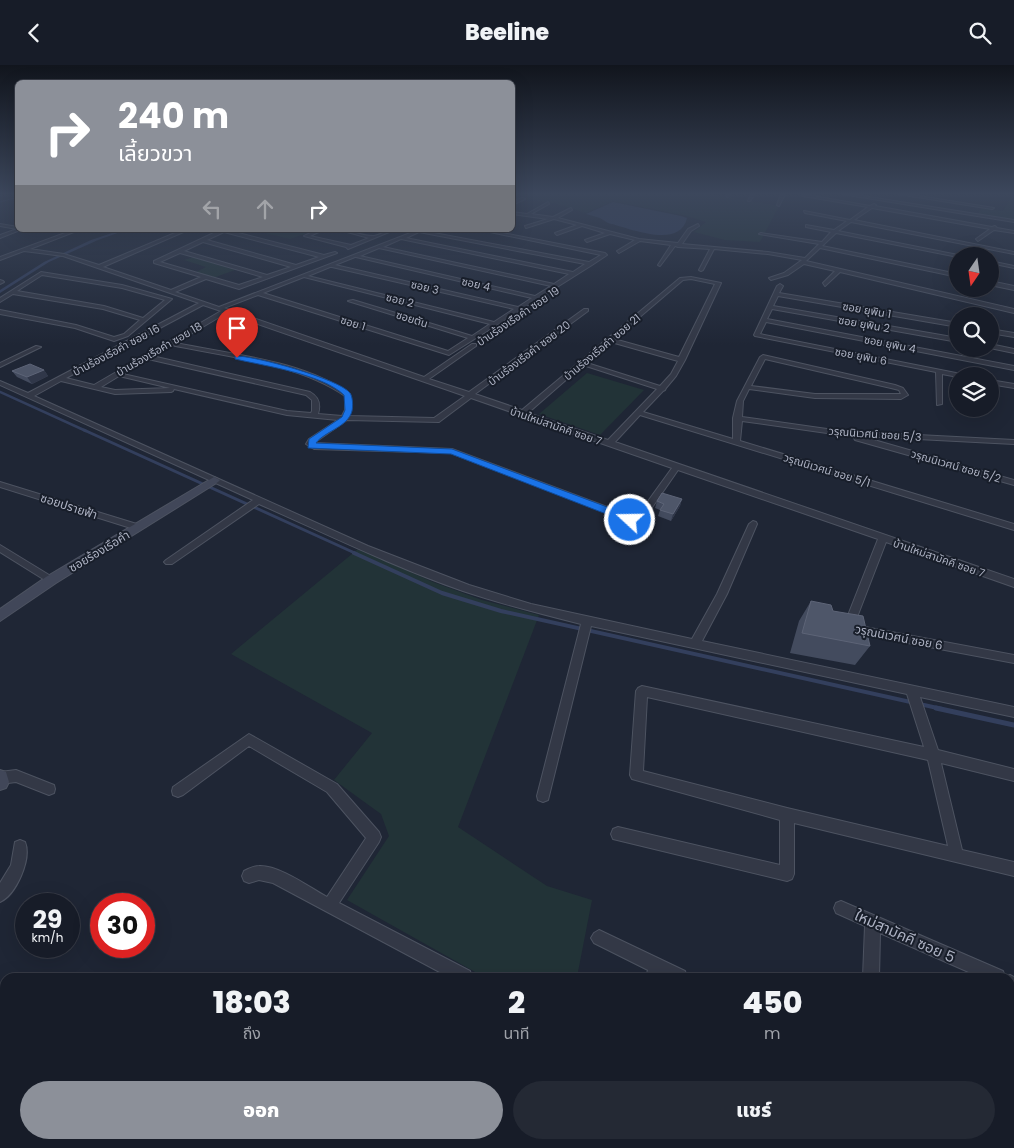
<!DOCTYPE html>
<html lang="th">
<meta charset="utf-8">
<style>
:root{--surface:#171c28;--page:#242934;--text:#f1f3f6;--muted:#9ea1a8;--line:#363a45;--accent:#8c9099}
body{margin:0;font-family:Poppins,"Noto Sans Thai",sans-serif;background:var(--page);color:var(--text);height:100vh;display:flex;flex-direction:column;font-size:19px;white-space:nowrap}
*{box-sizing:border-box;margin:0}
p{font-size:16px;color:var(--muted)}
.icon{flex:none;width:28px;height:28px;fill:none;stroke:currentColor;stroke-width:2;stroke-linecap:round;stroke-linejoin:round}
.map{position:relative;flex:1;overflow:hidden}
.details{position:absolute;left:0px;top:908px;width:1015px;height:176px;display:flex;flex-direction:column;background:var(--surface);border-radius:15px 15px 0 0;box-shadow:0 5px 20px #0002,0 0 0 1px var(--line)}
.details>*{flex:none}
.guide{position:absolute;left:15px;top:15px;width:500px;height:152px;border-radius:8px;box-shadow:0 5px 20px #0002,0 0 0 1px var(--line);background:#8c9099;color:#fff;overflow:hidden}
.needle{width:32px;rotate:193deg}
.tools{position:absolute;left:949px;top:182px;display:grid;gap:10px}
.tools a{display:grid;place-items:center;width:50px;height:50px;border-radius:50%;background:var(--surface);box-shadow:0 5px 20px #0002,0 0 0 1px var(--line);font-size:25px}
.speed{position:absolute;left:15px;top:828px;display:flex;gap:10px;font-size:25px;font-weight:700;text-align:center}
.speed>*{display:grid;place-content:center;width:65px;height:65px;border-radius:50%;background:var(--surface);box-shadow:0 5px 20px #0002,0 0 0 1px var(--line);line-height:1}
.speed small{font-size:12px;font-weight:400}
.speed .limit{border:8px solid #d22;background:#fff;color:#111}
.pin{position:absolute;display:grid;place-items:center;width:42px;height:42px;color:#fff;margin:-51px -21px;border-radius:50% 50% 50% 0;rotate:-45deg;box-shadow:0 0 5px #0007}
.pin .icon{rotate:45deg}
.me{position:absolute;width:55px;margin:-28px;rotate:291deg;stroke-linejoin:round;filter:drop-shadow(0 0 4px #0008)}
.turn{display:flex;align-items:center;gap:18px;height:105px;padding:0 20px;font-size:22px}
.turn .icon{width:65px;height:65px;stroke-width:2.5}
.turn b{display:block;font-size:35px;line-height:42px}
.lanes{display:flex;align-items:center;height:48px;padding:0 20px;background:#0003;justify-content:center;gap:25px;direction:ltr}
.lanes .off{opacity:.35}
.eta{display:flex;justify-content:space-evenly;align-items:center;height:85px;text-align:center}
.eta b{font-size:30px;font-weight:800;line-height:35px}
.cta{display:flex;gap:10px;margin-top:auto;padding:10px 20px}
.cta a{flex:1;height:58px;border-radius:30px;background:var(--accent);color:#fff;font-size:20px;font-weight:800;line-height:58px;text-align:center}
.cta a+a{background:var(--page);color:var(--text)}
header{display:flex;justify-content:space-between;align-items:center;height:65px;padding:0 20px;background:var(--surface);font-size:22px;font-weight:800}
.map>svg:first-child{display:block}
.green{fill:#223337}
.water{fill:#333f5d}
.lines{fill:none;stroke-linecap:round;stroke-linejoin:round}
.stream-far4{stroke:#333f5d;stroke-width:1}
.stream-far3{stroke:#333f5d;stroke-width:2.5}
.stream-far2{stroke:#333f5d;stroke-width:3}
.stream-far1{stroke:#333f5d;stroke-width:4}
.stream{stroke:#333f5d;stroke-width:5}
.street-casing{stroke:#4d5361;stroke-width:2}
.secondary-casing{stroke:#4d5361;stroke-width:2}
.street{fill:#333846;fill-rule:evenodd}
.secondary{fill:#414759;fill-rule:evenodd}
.wall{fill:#434b5e}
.shaded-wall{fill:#303749}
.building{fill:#4e5669;stroke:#5d6477}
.route{fill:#1a73e8;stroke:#114b97}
.labels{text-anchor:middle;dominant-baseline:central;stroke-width:4;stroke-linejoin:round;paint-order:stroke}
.far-street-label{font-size:11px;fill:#adb2c3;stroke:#181e2a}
.street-label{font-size:12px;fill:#adb2c3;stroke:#181e2a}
.near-street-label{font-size:15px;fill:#adb2c3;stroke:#181e2a}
</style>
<header><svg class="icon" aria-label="back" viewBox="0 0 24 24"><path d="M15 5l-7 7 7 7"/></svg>Beeline<svg class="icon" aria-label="search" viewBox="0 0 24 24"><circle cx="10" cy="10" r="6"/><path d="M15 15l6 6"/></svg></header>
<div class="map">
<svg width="1014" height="1083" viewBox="0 0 1014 1083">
<rect width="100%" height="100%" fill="#1f2635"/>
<!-- green -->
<path class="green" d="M513 129H710L779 141 760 177 725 175 694 167 706 157 687 151 613 136 586 148 557 139 513 132Z
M1013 129 1014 156 978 150 981 143 1003 146Z
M253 165H316L290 174Z
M194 192 235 205 213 213 196 207 206 202 184 195Z
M587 308 644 325 600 370 539 349Z
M358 484 433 517 482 535 539 550 458 762 547 821 592 835 577 912H484L347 835 389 771 381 749 334 715 372 668 231 589Z"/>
<!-- water -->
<path class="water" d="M613 137 681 151 687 153C680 185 629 163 608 158L600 153 586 149Z
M121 165H126L98 175 49 197 0 228V225L44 197 91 175Z"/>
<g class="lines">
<!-- stream-far4 -->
<path class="stream-far4" d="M0 137 18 132"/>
<!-- stream-far3 -->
<path class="stream-far3" d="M0 327 86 366"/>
<!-- stream-far2 -->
<path class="stream-far2" d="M84 365 357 489"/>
<!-- stream-far1 -->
<path class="stream-far1" d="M354 488 442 528 501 546 942 644"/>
<!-- stream -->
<path class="stream" d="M936 643 1014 660"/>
<defs>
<path id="street" d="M727 129H731L728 132 726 131Z
M751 129H755L750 136H748Z
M781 129H785L779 141 777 140Z
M802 129 870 141 874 139 876 140 875 141 992 162 995 161 997 163 1014 166V168L994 165 978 176 976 174 990 164 872 143 854 155 1014 187V189L851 157 838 166 963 191 958 192 836 168 822 181 958 209V212L820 183 806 196 1014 244V248L840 207 825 221 823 218 835 206 804 199 788 210 771 215 769 213 784 208 802 195 768 189 714 184 703 205 701 206 699 205 710 184 678 182 675 181 660 201 658 200 671 180 640 176 619 188 617 186 635 175 610 169 587 177 585 175 605 168 582 161 557 170 555 168 577 160 554 154 526 163 525 161 548 154 512 149V147L527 149 548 137 549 139 531 149 553 152 571 143 572 145 558 153 639 174 678 178 688 164 698 159 699 161 691 166 682 179 768 187 805 193 819 179 759 169 761 168 822 177 831 167 806 162V160L834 165 847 156 805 148 804 146 850 155 868 142 803 131Z
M842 129H850L1014 155V157Z
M898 129H906L994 143 992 144Z
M522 133 525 134 512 140V137Z
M0 159 18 162V165H20L0 173V170L17 164 0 161Z
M73 165H79L30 184 64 189 99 200 182 165H188L103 202 171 225 201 212 154 198V196L220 165H227L324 190 335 187 337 188 239 224 206 214 175 227 219 242 418 165 589 197 601 190 490 167 492 166 605 188 607 190 592 200 449 290 258 230 224 243 424 312 472 279H476V281L429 314 469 327 584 244H588V246L475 329 522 345 680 213 691 212 721 218 685 295 676 311 666 323 665 325 663 326 643 347 733 374V353L737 336 760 292 763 290 895 320 903 323 908 330 901 334 815 333 749 324 743 336 742 352 841 366 1014 375V379L860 371 1014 415V420L855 375 854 373 857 371 841 370 742 356 740 376 1014 459V465L640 350 615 377 1014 514V522L886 477 854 560 1014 590V598L844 566 843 563 878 474 678 405 644 454 634 458 451 388 314 384 306 379 309 374 338 355 287 350 174 324 173 326 171 327 115 329 61 316 34 331 368 481 469 520 531 539 692 574 717 529 749 459 753 456 756 457 757 459 727 529 702 576 1014 642V652L920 632 938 685 1014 704V716L941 698 962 785 1014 797V811L794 758V809L792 814 787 816 613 774 611 769 613 764 618 762 780 800V755L632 714 630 710 636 626 638 623 642 621 924 682 907 629 591 561 549 731 548 735 543 737 538 735 537 731 581 559C541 549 502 539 463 526 394 502 327 469 259 439L172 499H166L164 497 166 495 253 435 0 320V316L28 328 199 238 63 191 24 186 0 195V192ZM224 167 319 192 296 200 207 175ZM419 167 585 199 573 207 406 173ZM401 174 569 209 554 219 383 182ZM203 177 291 202 267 210 184 186ZM379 183 551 221 535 231 360 191ZM180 188 263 212 239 220 160 197ZM355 192H356L532 233 518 242 335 200ZM330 202H332L514 244 494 257 308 211ZM304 212 490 259 472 271 353 235 348 236 468 273 448 286 263 228ZM691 214 715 219 679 292 614 274 683 215ZM203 240 221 246 94 320 66 313ZM226 248 465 331 434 353 349 351 351 345 350 329C302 295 233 290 176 278ZM611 277 678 296 671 309 660 321 587 298ZM171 280C227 292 297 298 345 331V345L342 351 318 349C321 339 319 332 310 327L152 291ZM148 294 306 330 312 335V346L311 348 287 346 123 309ZM765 294 891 323 899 325 901 329H815L751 321ZM583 300 657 324 608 375 528 348ZM119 311 170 323 115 325 101 322ZM471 333 672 403 638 450 634 452 452 384 314 378 347 355 439 357ZM647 632 928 695 948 781 787 743 643 706Z
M317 165H323L310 171 351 180 369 173 340 165C350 165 365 172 374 171 381 170 386 165 394 165L348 184 346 182 304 171Z
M990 196 1014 201V203L990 198Z
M41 207 122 220 172 234 128 271 114 276 75 263 0 249V245L76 260 114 272 124 269 140 255 103 244 13 229 0 237V233ZM42 210 122 223 165 235 143 253 104 241 17 226Z
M0 215 3 216 4 217 0 219Z
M990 216 1014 221V225L990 220Z
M780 219 783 221 779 228 958 258V262L778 231 773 241 958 273V277L772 244 767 254 1014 301V305L766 257 760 269 966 310 967 311 958 312 942 309V339L937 340 936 307 755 271 754 270 777 221Z
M990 264 1014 268V272L990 268Z
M990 279 1014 284V288L990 283Z
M36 281 41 282 0 302V298Z
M990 315 1014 319V323L990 319Z
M0 417 140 460 141 462 137 465 134 464 0 422Z
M0 480 54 513 56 515 54 517H48L0 487Z
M249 669 337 719 379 767 381 772 379 777 339 838 470 906 472 912H449L273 818 259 815 249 818 244 816 242 811 244 806C248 804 254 801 259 801 279 800 309 822 327 832L366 773 327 727 249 681 183 730 178 732 173 730 172 726 173 722Z
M16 705 54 720 55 724 54 728 49 730 16 717 0 719V707Z
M20 775 25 777C32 794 16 830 0 837V818L11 800 15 777Z
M841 836 1003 906 1005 912 1010 910 1014 912V928L1010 926V912H980L880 868 879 912H863L865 861 836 848 834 843 836 838Z
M599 865 685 906 687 912H646L648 905 594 878 591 873 594 868Z
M0 1068H5V1079H13L12 1083H0Z
M1010 1069 1014 1071V1083H1003L1001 1079H1010Z
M437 1079H455L454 1083H436Z
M603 1079H621L620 1083H602Z
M656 1079H679L681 1083H658Z"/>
<path id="secondary" d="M214 412 220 415 218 417 56 518 0 556V544L46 512Z
M0 705 6 707 9 717 6 723 0 725Z"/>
</defs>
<!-- street casing -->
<use href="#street" class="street-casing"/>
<!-- secondary casing -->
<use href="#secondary" class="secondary-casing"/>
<!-- street -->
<use href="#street" class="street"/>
<!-- secondary -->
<use href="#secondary" class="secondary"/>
</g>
<!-- wall -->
<path class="wall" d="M44 305 48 311 32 319 17 312 12 306Z
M682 434 680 441 671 456 658 451 660 445 655 443 657 436Z
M811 536 833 546 870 581 855 600 790 588 799 556Z"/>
<!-- shaded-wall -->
<path class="shaded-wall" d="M44 305 48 311 32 319 27 312Z
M682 434 680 441 671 456 673 449Z"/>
<!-- building -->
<path class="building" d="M30 299 44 305 27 312 12 306Z
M662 428 682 434 673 449 660 445 664 439 657 436Z
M811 536 831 540 833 546 863 551 870 581 802 568Z"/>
<!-- sky -->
<linearGradient id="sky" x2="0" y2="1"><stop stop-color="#11151d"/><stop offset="0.46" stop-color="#3c475c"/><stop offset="1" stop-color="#3c475c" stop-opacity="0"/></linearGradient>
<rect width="1014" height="280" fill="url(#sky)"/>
<!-- route -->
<path class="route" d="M235 291C252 290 340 314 350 328 353 332 353 342 352 346 348 362 325 366 316 378L452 384 634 452 635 455 630 458 627 457 451 389 308 383 309 374 342 352 345 345 344 330C322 309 265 301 235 294Z"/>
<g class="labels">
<!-- far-street labels -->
<g class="far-street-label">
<text transform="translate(476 219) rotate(13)">ซอย 4</text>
<text transform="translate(425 222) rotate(13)">ซอย 3</text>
<text transform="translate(400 235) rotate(14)">ซอย 2</text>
<text transform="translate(867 245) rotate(10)">ซอย ยุพิน 1</text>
<text transform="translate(518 251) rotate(-34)">บ้านร้องเรือคำ ซอย 19</text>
<text transform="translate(412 254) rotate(17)">ซอยตัน</text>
<text transform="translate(353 258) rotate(17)">ซอย 1</text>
<text transform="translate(864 259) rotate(10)">ซอย ยุพิน 2</text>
<text transform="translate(890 279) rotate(11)">ซอย ยุพิน 4</text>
<text transform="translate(602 282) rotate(-40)">บ้านร้องเรือคำ ซอย 21</text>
<text transform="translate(159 284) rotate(-30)">บ้านร้องเรือคำ ซอย 18</text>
<text transform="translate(116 285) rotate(-28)">บ้านร้องเรือคำ ซอย 16</text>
<text transform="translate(529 288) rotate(-37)">บ้านร้องเรือคำ ซอย 20</text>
<text transform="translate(861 291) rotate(11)">ซอย ยุพิน 6</text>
<text transform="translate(556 361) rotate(19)">บ้านใหม่สามัคคี ซอย 7</text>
<text transform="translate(875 369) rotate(4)">วรุณนิเวศน์ ซอย 5/3</text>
<text transform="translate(956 401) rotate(16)">วรุณนิเวศน์ ซอย 5/2</text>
<text transform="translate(827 405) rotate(17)">วรุณนิเวศน์ ซอย 5/1</text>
<text transform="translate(939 493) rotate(19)">บ้านใหม่สามัคคี ซอย 7</text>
</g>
<!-- street labels -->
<g class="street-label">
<text transform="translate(69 441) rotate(18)">ซอยปรายฟ้า</text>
<text transform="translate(99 486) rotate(-31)">ซอยร้องเรือคำ</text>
<text transform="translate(899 572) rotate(11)">วรุณนิเวศน์ ซอย 6</text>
</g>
<!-- near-street labels -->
<g class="near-street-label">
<text transform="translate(905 871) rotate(24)">ใหม่สามัคคี ซอย 5</text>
</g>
</g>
</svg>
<div class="tools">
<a><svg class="needle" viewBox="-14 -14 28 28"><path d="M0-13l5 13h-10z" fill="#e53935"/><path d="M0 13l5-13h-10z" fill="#9ea1a8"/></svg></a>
<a><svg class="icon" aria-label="search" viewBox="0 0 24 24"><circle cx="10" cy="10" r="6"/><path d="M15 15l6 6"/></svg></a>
<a><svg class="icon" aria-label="layers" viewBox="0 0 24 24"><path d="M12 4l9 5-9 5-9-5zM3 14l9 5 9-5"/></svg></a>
</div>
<div class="speed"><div>29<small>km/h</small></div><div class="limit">30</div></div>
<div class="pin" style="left:237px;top:293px;background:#d93025"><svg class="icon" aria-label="arrive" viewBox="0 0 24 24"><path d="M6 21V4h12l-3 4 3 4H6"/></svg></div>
<svg class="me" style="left:630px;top:455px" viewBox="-20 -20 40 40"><circle r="17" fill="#1a73e8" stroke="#fff" stroke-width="3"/><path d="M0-11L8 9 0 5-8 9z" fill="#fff"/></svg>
<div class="guide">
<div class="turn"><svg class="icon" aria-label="right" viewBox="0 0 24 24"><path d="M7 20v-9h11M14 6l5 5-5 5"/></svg><div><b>240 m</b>เลี้ยวขวา</div></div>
<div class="lanes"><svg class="icon off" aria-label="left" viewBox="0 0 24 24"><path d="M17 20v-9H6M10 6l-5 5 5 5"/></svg><svg class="icon off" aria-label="ahead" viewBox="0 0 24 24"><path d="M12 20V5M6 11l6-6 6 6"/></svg><svg class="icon" aria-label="right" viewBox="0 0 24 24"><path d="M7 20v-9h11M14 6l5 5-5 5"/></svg></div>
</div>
<section class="details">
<div class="eta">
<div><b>18:03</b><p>ถึง</p></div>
<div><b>2</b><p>นาที</p></div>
<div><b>450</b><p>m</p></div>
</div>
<div class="cta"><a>ออก</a><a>แชร์</a></div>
</section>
</div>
